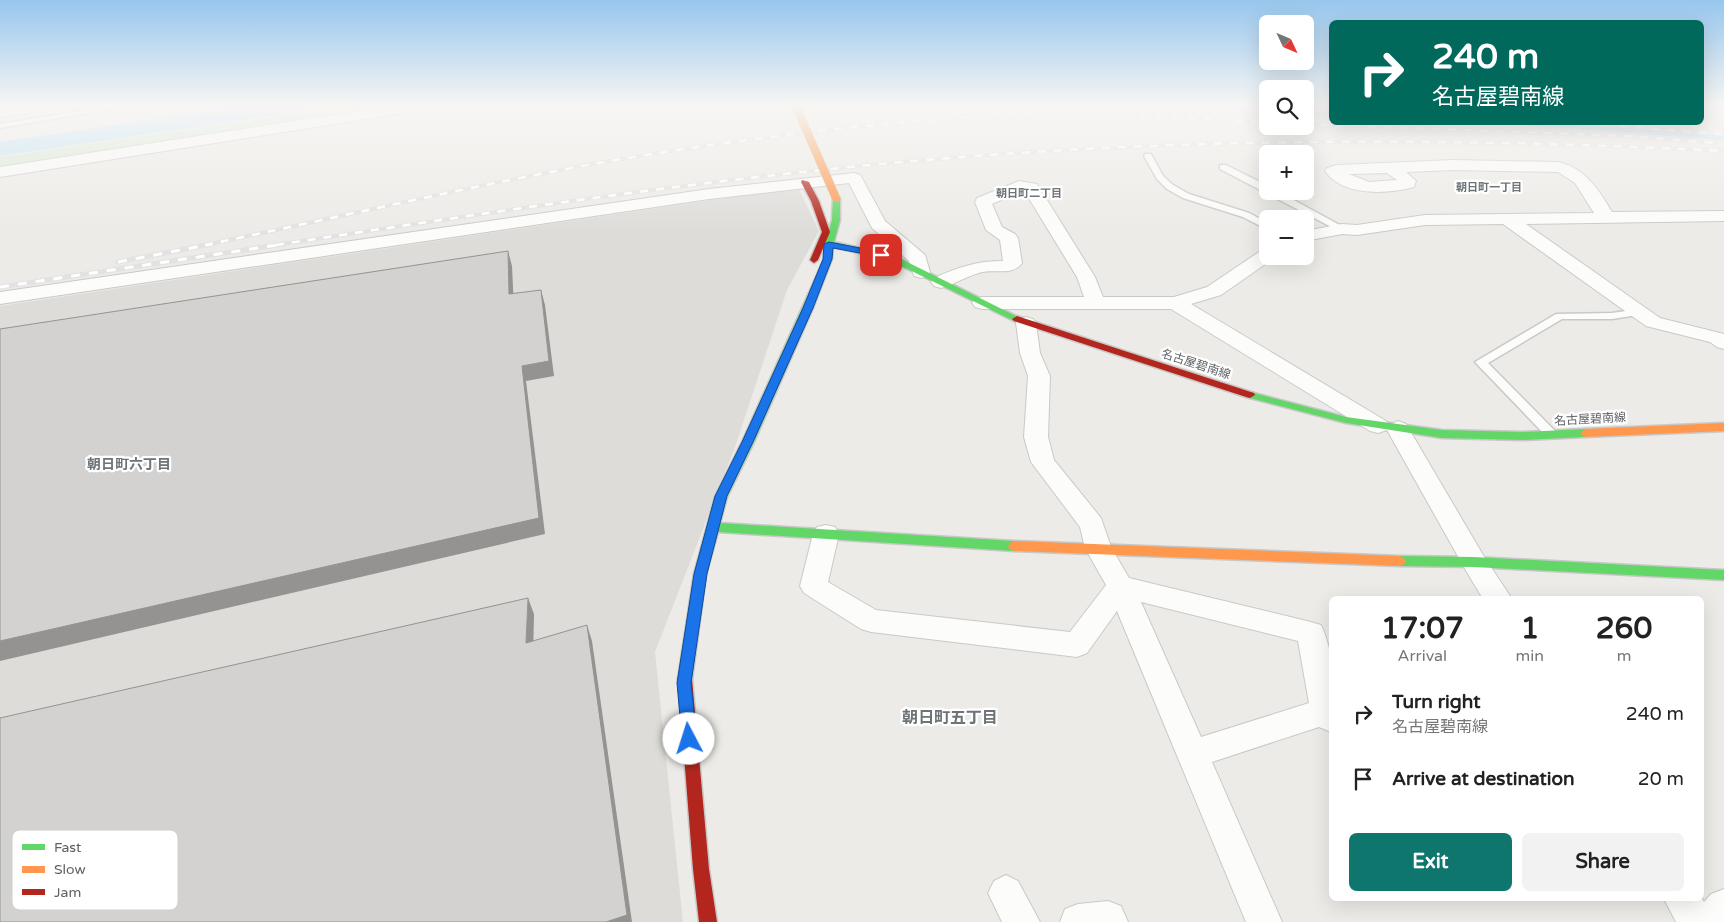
<!DOCTYPE html>
<meta charset="utf-8">
<style>
:root{--surface:#fff;--page:#f2f2f2;--text:#222;--muted:#767676;--accent:#0f766e}
body{margin:0;font-family:"Varela Round","Noto Sans JP",sans-serif;background:var(--page);color:var(--text);height:100vh;display:flex;flex-direction:column;font-size:19px;white-space:nowrap}
*{box-sizing:border-box;margin:0}
p{font-size:16px;color:var(--muted)}
.icon{flex:none;width:28px;height:28px;fill:none;stroke:currentColor;stroke-width:2;stroke-linecap:round;stroke-linejoin:round}
.map{position:relative;flex:1;overflow:hidden}
.drawer{position:absolute;left:1329px;top:596px;width:375px;height:305px;display:flex;flex-direction:column;background:var(--surface);border-radius:8px;box-shadow:0 5px 20px #0002}
.drawer>*{flex:none}
.banner{position:absolute;left:1329px;top:20px;width:375px;height:105px;border-radius:8px;box-shadow:0 5px 20px #0002;background:#00695c;color:#fff;overflow:hidden}
.needle{width:32px;rotate:134deg}
.tools{position:absolute;left:1259px;top:15px;display:grid;gap:10px}
.tools a{display:grid;place-items:center;width:55px;height:55px;border-radius:8px;background:var(--surface);box-shadow:0 5px 20px #0002;font-size:25px}
.pin{position:absolute;display:grid;place-items:center;width:42px;height:42px;color:#fff;margin:-21px;border-radius:10px;box-shadow:0 2px 8px #0006}
.me{position:absolute;width:55px;margin:-28px;rotate:355deg;stroke-linejoin:round;filter:drop-shadow(0 0 4px #0008)}
.turn{display:flex;align-items:center;gap:18px;height:105px;padding:0 20px;font-size:22px}
.turn .icon{width:65px;height:65px;stroke-width:2.5}
.turn b{display:block;font-size:35px;line-height:42px}
.eta{display:flex;justify-content:space-evenly;align-items:center;height:85px;text-align:center}
.eta b{font-size:30px;font-weight:700;line-height:35px}
.button{display:flex;gap:10px;margin-top:auto;padding:10px 20px}
.button a{flex:1;height:58px;border-radius:8px;background:var(--accent);color:#fff;font-size:20px;font-weight:700;line-height:58px;text-align:center}
.button a+a{background:var(--page);color:var(--text)}
ul{padding:0;list-style:none}
li{display:flex;align-items:center;gap:15px;height:65px;padding:0 20px}
li div{flex:1}
li b{display:block;font-size:19px}
li em{font-style:normal}
.map>svg:first-child{display:block}
.industrial{fill:#dedcd9}
.green{fill:#d8e8d3}
.lines{fill:none;stroke-linecap:round;stroke-linejoin:round}
.stream{stroke:#bde2f5;stroke-width:4.5}
.river{fill:#bde2f5;fill-rule:evenodd}
.lane-casing{stroke:#c9c9c8;stroke-width:3}
.street-casing{stroke:#c9c9c8;stroke-width:2}
.fast-casing{stroke:#c8c8c8;stroke-width:3}
.slow-casing{stroke:#c8c8c8;stroke-width:3}
.jam-casing{stroke:#c8c8c8;stroke-width:3}
.lane{fill:#fcfcfb;fill-rule:evenodd}
.street{fill:#fcfcfb;fill-rule:evenodd}
.fast{fill:#63d668;fill-rule:evenodd}
.slow{fill:#ff974d;fill-rule:evenodd}
.jam{fill:#b3261e;fill-rule:evenodd}
.rail-far1-casing{stroke:#e3e2e2;stroke-width:4}
.rail-casing{stroke:#e3e2e2;stroke-width:5}
.rail-far1{stroke:#fff;stroke-width:2.5;stroke-dasharray:8;stroke-linecap:butt}
.rail{stroke:#fff;stroke-width:3;stroke-dasharray:9;stroke-linecap:butt}
.slow-bridge-casing{stroke:#d3c9b7;stroke-width:9;stroke-linecap:butt}
.slow-bridge{stroke:#ff974d;stroke-width:8}
.shaded-wall{fill:#949392}
.building{fill:#d3d2d0;stroke:#949392}
.route{fill:#1a73e8;stroke:#114b97}
.labels{text-anchor:middle;dominant-baseline:central;stroke-width:4.5;stroke-linejoin:round;paint-order:stroke}
.far-neighbourhood-label{font-size:11px;font-weight:bold;fill:#6e7377;stroke:#fff}
.street-label{font-size:12px;fill:#5d6165;stroke:#fff}
.neighbourhood-label{font-size:14px;font-weight:bold;fill:#6e7377;stroke:#fff}
.near-neighbourhood-label{font-size:16px;font-weight:bold;fill:#6e7377;stroke:#fff}
.key{fill:#fff;stroke:#ced0d1;stroke-width:1}
.key-label{font-size:14px;fill:#5d6165}
</style>
<div class="map">
<svg width="1724" height="922" viewBox="0 0 1724 922">
<rect width="100%" height="100%" fill="#edebe7"/>
<!-- industrial -->
<path class="industrial" d="M798 187 819 231 787 290 735 447 655 652 683 922H0V306Z"/>
<!-- green -->
<path class="green" d="M362 104H418L0 169V157Z"/>
<g class="lines">
<!-- stream -->
<path class="stream" d="M1234 110 1268 111
M1305 112 1331 113
M1509 122 1724 138"/>
<!-- river -->
<path class="river" d="M256 104H315L312 109 304 111 0 156V142Z"/>
<defs>
<path id="lane" d="M123 104H142L0 128V124Z
M1145 154H1151L1163 176 1173 185 1189 194 1249 213 1268 223V230L1243 217 1183 198 1167 189 1157 179 1144 156Z
M1220 165H1226L1268 186V191H1277L1347 229 1342 232 1339 231 1220 169Z
M1640 309 1645 312 1644 314 1612 319H1562L1488 363 1556 432 1558 435 1556 438H1548L1475 362 1556 314 1612 313Z"/>
<path id="street" d="M32 104H71L64 108 0 117V109Z
M403 104H442L435 108 0 177V167Z
M1453 160 1559 162C1586 169 1599 190 1612 212L1724 211V221L1526 224 1660 318 1724 334V349L1717 347 1710 342 1646 326 1503 224 1425 225 1357 235 1342 234 1305 241V231L1342 224 1357 225 1425 215 1594 213 1575 183 1558 172 1453 170 1406 172 1416 181 1414 187C1387 194 1343 197 1325 171L1327 168 1337 165ZM1387 173 1397 180 1369 182 1349 174Z
M854 173 860 175 862 178 885 221 925 255 930 272 928 276 921 278 914 276 909 261 872 228 849 183 709 199 0 304V292L709 189Z
M1019 181 1037 184 1095 277 1103 297H1174L1207 287 1262 250 1268 249V256H1276L1274 258 1221 295 1191 304 1386 421 1389 425 1398 421 1406 424 1483 555 1512 599H1483L1465 569 1387 430 1378 433 1370 431 1171 309H982L975 307 972 303 975 299 982 297H1084L1077 277 1025 192 1021 191 992 204 1002 227 1015 234 1018 238 1022 263C1013 276 995 269 982 272 967 276 955 284 941 288L934 286 931 282 934 278C959 267 976 261 1003 261L1000 240 986 230 975 202 977 198Z
M1026 317 1033 319 1036 323 1040 353 1050 376 1048 437 1054 460 1101 518 1111 547 1129 578 1311 622 1321 625C1337 657 1331 698 1331 732L1319 727 1212 762 1282 922H1246L1117 611 1087 653 1077 657 871 632 861 629 804 593 800 586 813 534 817 527 826 525 835 527 839 534 828 582 876 610 1070 632 1106 585 1085 548 1080 527 1031 462 1024 437 1028 376 1020 353 1016 323 1019 319ZM1141 602 1298 641 1309 703 1201 737Z
M1006 875 1018 881 1040 922H1002L988 893 994 881Z
M1724 889V922H1676L1664 899 1701 897 1704 902 1711 894Z
M1108 901 1121 906 1128 922H1060L1065 909 1078 904Z"/>
<path id="fast" d="M833 196 840 198V220L834 242 895 256 1022 319 1017 322 1014 321 889 260 833 247 832 259 813 308 754 442 727 497 720 523 1014 541 1018 543 1020 546 1018 549 1014 551 718 532 706 574 692 679 690 683 685 685 680 683 678 679 694 574 715 497 742 442 824 259 825 244 832 220Z
M1250 392 1346 417 1442 430 1522 432 1585 429 1590 433 1585 437 1522 440 1442 438 1346 423 1246 397 1245 395 1246 393Z
M1400 556 1474 557 1724 570V580L1474 567 1400 566 1396 564 1394 561 1396 558Z"/>
<path id="slow" d="M1724 423V431L1585 437 1580 433 1585 429Z
M1014 541 1400 556 1404 558 1406 561 1404 564 1400 566 1014 551 1010 549 1008 546 1010 543Z"/>
<path id="jam" d="M802 180 809 182 819 201 830 232 818 260 814 263 810 260 822 232 811 201 801 182Z
M1017 316 1254 393 1255 395 1250 398 1246 397 1014 321 1012 319Z
M685 673 690 675 692 679 709 869 717 922H699L693 869 678 679 680 675Z"/>
</defs>
<!-- lane casing -->
<use href="#lane" class="lane-casing"/>
<!-- street casing -->
<use href="#street" class="street-casing"/>
<!-- fast casing -->
<use href="#fast" class="fast-casing"/>
<!-- slow casing -->
<use href="#slow" class="slow-casing"/>
<!-- jam casing -->
<use href="#jam" class="jam-casing"/>
<!-- lane -->
<use href="#lane" class="lane"/>
<!-- street -->
<use href="#street" class="street"/>
<!-- fast -->
<use href="#fast" class="fast"/>
<!-- slow -->
<use href="#slow" class="slow"/>
<!-- jam -->
<use href="#jam" class="jam"/>
<defs>
<path id="rail-far1" d="M993 104 1021 107
M1305 108 1331 109
M1123 115 1268 122
M1571 122 1724 134
M1305 124 1627 136 1715 143
M205 245C360 213 515 175 671 151 869 120 1068 106 1268 108
M276 245C499 211 724 176 950 158 1208 137 1466 138 1724 151"/>
<path id="rail" d="M118 262 212 244
M0 287 284 244"/>
</defs>
<!-- rail-far1 casing -->
<use href="#rail-far1" class="rail-far1-casing"/>
<!-- rail casing -->
<use href="#rail" class="rail-casing"/>
<!-- rail-far1 -->
<use href="#rail-far1" class="rail-far1"/>
<!-- rail -->
<use href="#rail" class="rail"/>
<defs>
<path id="slow-bridge" d="M795 104 836 198"/>
</defs>
<!-- slow-bridge casing -->
<use href="#slow-bridge" class="slow-bridge-casing"/>
<!-- slow-bridge -->
<use href="#slow-bridge" class="slow-bridge"/>
</g>
<!-- shaded-wall -->
<path class="shaded-wall" d="M508 251 512 266 514 309 509 294Z
M541 290 545 305 554 376 526 381 545 534 0 661V641L522 366Z
M528 598 534 614 533 658 526 643Z
M587 625 592 641 632 922H606Z"/>
<!-- building -->
<path class="building" d="M508 251 509 294 541 290 549 361 522 366 539 518 0 641V329Z
M528 598 526 643 587 625 627 915 606 922H0V718Z"/>
<!-- sky -->
<linearGradient id="sky" x2="0" y2="1"><stop stop-color="#97c6ed"/><stop offset="0.45" stop-color="#f7f6f4"/><stop offset="1" stop-color="#f7f6f4" stop-opacity="0"/></linearGradient>
<rect width="1724" height="233" fill="url(#sky)"/>
<!-- route -->
<path class="route" d="M829 242 881 252 886 255 881 257 833 248 832 259 813 308 753 442 727 496 707 574 691 683 697 739 694 743 689 745 684 743 682 739 677 683 694 574 715 496 742 442 803 308 823 259 824 244Z"/>
<g class="labels">
<!-- far-neighbourhood labels -->
<g class="far-neighbourhood-label">
<text x="1489" y="187">朝日町一丁目</text>
<text x="1029" y="193">朝日町二丁目</text>
</g>
<!-- street labels -->
<g class="street-label">
<text transform="translate(1196 364) rotate(18)">名古屋碧南線</text>
<text transform="translate(1590 419) rotate(-3)">名古屋碧南線</text>
</g>
<!-- neighbourhood labels -->
<g class="neighbourhood-label">
<text x="129" y="464">朝日町六丁目</text>
</g>
<!-- near-neighbourhood labels -->
<g class="near-neighbourhood-label">
<text x="950" y="718">朝日町五丁目</text>
</g>
</g>
<!-- legend -->
<rect x="12" y="830" width="166" height="80" rx="8" class="key"/>
<rect x="22" y="844" width="23" height="6" fill="#63d668"/>
<rect x="22" y="866" width="23" height="7" fill="#ff974d"/>
<rect x="22" y="889" width="23" height="6" fill="#b3261e"/>
<g class="key-label">
<text x="54" y="852">Fast</text>
<text x="54" y="874">Slow</text>
<text x="54" y="897">Jam</text>
</g>
</svg>
<div class="tools">
<a><svg class="needle" viewBox="-14 -14 28 28"><path d="M0-13l5 13h-10z" fill="#e53935"/><path d="M0 13l5-13h-10z" fill="#767676"/></svg></a>
<a><svg class="icon" aria-label="search" viewBox="0 0 24 24"><circle cx="10" cy="10" r="6"/><path d="M15 15l6 6"/></svg></a>
<a>+</a>
<a>−</a>
</div>
<div class="pin" style="left:881px;top:255px;background:#d93025"><svg class="icon" aria-label="arrive" viewBox="0 0 24 24"><path d="M6 21V4h12l-3 4 3 4H6"/></svg></div>
<svg class="me" style="left:689px;top:739px" viewBox="-20 -20 40 40"><circle r="19" fill="#fff"/><path d="M0-13L10 11 0 6-10 11z" fill="#1a73e8"/></svg>
<div class="banner">
<div class="turn"><svg class="icon" aria-label="right" viewBox="0 0 24 24"><path d="M7 20v-9h11M14 6l5 5-5 5"/></svg><div><b>240 m</b>名古屋碧南線</div></div>
</div>
<section class="drawer">
<div class="eta">
<div><b>17:07</b><p>Arrival</p></div>
<div><b>1</b><p>min</p></div>
<div><b>260</b><p>m</p></div>
</div>
<ul>
<li><svg class="icon" aria-label="right" viewBox="0 0 24 24"><path d="M7 20v-9h11M14 6l5 5-5 5"/></svg><div><b>Turn right</b><p>名古屋碧南線</p></div><em>240 m</em></li>
<li><svg class="icon" aria-label="arrive" viewBox="0 0 24 24"><path d="M6 21V4h12l-3 4 3 4H6"/></svg><div><b>Arrive at destination</b></div><em>20 m</em></li>
</ul>
<div class="button"><a>Exit</a><a>Share</a></div>
</section>
</div>
